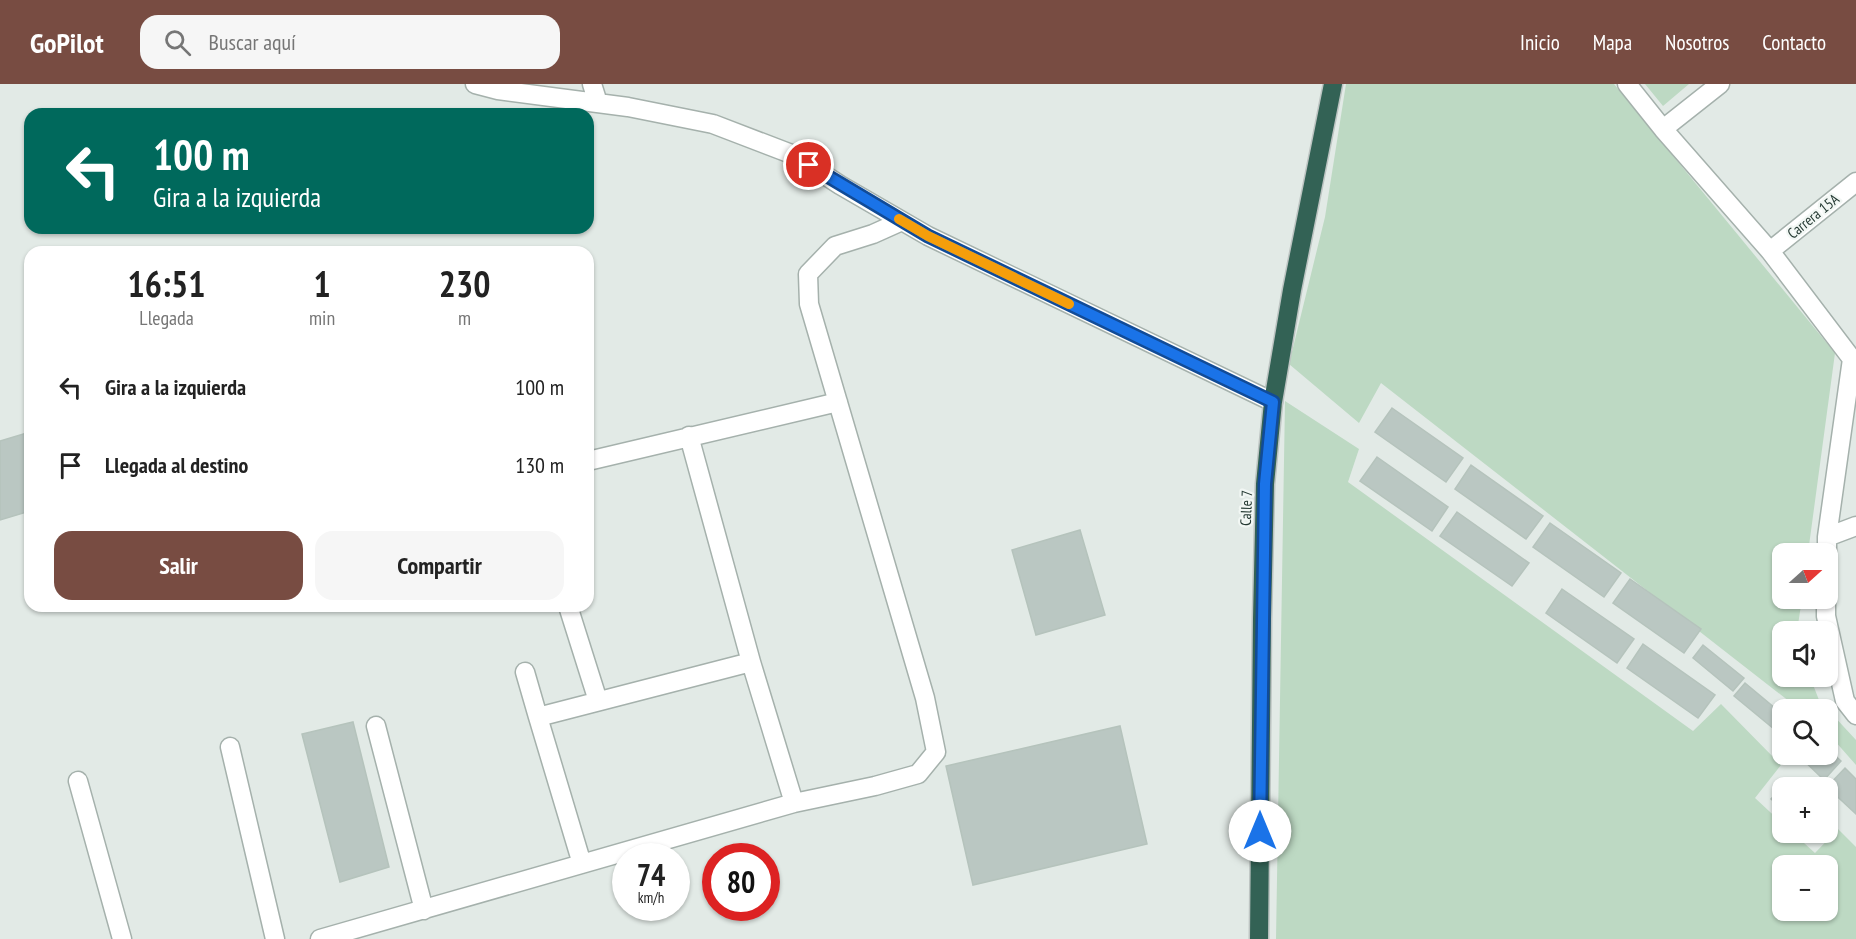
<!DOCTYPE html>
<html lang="es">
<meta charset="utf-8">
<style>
:root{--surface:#fff;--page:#f6f6f6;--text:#222;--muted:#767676;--accent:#784c42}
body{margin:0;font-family:"PT Sans Narrow",sans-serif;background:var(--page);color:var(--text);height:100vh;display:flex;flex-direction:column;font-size:22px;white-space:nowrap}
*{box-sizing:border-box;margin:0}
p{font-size:20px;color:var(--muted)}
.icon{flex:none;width:33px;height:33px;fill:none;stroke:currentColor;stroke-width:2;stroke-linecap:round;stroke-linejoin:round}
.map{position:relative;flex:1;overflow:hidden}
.drawer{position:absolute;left:24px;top:162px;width:570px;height:366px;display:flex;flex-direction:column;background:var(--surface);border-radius:18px;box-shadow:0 2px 4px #0004}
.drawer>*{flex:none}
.banner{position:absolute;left:24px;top:24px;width:570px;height:126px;border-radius:18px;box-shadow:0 2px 4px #0004;background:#00695c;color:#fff;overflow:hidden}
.needle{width:39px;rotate:69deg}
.buttons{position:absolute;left:1772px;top:459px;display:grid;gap:12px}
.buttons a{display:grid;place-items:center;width:66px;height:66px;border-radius:12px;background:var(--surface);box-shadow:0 2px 4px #0004;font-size:30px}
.speed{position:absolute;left:612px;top:759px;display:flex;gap:12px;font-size:30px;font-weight:700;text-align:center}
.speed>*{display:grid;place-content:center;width:78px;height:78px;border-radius:50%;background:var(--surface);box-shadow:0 2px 4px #0004;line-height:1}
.speed small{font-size:15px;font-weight:400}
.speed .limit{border:9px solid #d22;background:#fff;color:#111}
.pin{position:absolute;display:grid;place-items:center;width:51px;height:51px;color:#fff;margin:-26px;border:3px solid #fff;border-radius:50%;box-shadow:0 2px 6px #0007}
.me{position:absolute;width:66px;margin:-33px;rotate:0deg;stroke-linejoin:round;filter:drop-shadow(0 0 4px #0008)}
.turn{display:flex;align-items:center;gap:21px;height:126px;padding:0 30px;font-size:27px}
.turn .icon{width:78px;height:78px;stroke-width:2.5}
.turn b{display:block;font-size:42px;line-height:51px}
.eta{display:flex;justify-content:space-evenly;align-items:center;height:102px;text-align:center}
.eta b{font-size:36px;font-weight:800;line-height:42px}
.button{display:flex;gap:12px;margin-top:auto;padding:12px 30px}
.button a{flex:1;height:69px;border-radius:18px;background:var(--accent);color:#fff;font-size:24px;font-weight:800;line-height:69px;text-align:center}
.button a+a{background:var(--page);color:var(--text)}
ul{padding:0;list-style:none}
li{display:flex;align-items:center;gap:18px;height:78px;padding:0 30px}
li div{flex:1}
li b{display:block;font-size:22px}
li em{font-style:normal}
header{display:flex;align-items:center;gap:36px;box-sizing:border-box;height:84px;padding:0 30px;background:var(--accent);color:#fff}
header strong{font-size:28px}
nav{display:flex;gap:33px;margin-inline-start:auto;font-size:21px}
.search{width:420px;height:54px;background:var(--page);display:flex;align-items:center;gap:15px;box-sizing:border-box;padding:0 21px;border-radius:18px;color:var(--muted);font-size:22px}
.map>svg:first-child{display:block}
.green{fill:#bdd9c3;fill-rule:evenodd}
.building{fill:#bac7c2;stroke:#b5c3bc;stroke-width:1.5}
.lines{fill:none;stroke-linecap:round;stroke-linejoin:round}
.street-casing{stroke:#a5b1ac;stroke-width:21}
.highway-casing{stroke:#bdc4c2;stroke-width:21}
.street{stroke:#fff;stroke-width:18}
.highway{stroke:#336255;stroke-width:18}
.route-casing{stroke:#114b97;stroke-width:15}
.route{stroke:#1a73e8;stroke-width:10}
.slow{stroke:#f59e0b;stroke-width:10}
.labels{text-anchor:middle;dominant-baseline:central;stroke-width:4.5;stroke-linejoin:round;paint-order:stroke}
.street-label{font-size:15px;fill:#243932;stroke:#f2f7f4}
</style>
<header>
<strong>GoPilot</strong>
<div class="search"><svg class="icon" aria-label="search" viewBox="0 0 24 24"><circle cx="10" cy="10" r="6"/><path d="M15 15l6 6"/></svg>Buscar aquí</div>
<nav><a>Inicio</a><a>Mapa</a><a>Nosotros</a><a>Contacto</a></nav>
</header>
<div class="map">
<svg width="1856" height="855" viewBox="0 0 1856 855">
<rect width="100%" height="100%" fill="#e2eae6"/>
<!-- green -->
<path class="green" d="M1346 0H1614L1835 269 1808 469 1782 470V514L1802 515 1797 547 1782 548V592L1810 593 1819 616 1856 656V681L1827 648V626L1799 625 1381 299 1359 339 1289 280 1325 133Z
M1645 0H1689L1663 22Z
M1285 317 1359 365 1348 398 1693 647 1721 620 1781 681 1755 714 1782 739V748L1793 749 1815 769 1838 745 1856 763V855H1276ZM1782 782H1827V826H1782Z"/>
<!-- building -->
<path class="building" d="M1392 324 1463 374 1446 398 1375 348Z
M30 348V427L0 436V357Z
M1377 373 1448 423 1432 447 1360 397Z
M1471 381 1543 432 1526 455 1455 405Z
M1457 428 1529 479 1512 502 1440 452Z
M1550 439 1621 489 1604 513 1533 463Z
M1080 446 1105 531 1036 551 1012 466Z
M1630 495 1701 545 1684 569 1613 519Z
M1562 505 1634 555 1617 579 1546 529Z
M1643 560 1715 611 1698 634 1627 584Z
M1703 561 1744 594 1733 607 1693 574Z
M1745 599 1782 630V636L1774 645 1734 612Z
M353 638 389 783 340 798 302 650Z
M1120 642 1147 760 973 801 946 682Z
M1827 664 1841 677 1824 696 1797 670H1827Z
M1845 684 1856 695V730L1827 703Z
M1789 696 1797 704H1782V725L1771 715Z"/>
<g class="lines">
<defs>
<path id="street" d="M475 0 498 6 628 23 713 40 794 71 840 101 928 152 1273 318
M592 0 598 19
M1627 0 1663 45 1770 167 1852 275 1827 453V473
M1663 45 1720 0
M1770 167 1856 98
M689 352 751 578 794 719
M588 377 838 318
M1827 453 1856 442
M1826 514V532L1845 617 1856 631
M568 522 598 617
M525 588 538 633
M376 642 424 826
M230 663 275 855
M78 697 122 855
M582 780 538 633 751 578
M320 855 794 719 875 702 918 690 936 668 925 614 809 220 808 190 835 162 873 150 902 137"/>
<path id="highway" d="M1259 855 1262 535 1265 400 1273 318 1292 206 1333 0"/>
</defs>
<!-- street casing -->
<use href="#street" class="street-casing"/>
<!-- highway casing -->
<use href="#highway" class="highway-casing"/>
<!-- street -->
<use href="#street" class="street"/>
<!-- highway -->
<use href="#highway" class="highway"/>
</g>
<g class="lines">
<defs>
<path id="route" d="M809 81 928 152 1273 318 1265 400 1260 747"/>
</defs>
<!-- route casing -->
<use href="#route" class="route-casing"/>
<!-- route -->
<use href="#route" class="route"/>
<!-- slow -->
<path class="slow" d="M899 135 928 152 1069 220"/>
</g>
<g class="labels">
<!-- street labels -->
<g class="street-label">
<text transform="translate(1813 132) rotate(-39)">Carrera 15A</text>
<text transform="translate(1246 424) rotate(-88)">Calle 7</text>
</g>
</g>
</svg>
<div class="buttons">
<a><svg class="needle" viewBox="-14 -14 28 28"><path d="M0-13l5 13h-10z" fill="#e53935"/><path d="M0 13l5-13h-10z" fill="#767676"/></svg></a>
<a><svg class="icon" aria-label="sound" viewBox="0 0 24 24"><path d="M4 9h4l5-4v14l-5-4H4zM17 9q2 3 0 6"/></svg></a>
<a><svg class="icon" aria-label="search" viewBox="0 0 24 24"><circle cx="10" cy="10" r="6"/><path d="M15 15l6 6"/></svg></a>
<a>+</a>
<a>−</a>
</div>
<div class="speed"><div>74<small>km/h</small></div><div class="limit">80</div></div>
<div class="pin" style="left:809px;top:81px;background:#d93025"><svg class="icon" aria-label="arrive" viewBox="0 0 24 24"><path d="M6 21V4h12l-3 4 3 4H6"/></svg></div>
<svg class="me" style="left:1260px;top:747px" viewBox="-20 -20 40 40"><circle r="19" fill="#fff"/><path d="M0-13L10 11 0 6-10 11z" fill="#1a73e8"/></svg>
<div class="banner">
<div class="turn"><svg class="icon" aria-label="left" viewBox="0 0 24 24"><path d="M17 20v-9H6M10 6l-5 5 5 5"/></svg><div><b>100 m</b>Gira a la izquierda</div></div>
</div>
<section class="drawer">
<div class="eta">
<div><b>16:51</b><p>Llegada</p></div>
<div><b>1</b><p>min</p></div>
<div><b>230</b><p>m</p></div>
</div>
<ul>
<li><svg class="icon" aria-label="left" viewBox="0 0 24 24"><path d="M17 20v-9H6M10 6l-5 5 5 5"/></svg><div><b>Gira a la izquierda</b></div><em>100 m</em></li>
<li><svg class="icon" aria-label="arrive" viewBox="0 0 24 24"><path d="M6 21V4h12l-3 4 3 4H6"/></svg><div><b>Llegada al destino</b></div><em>130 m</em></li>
</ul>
<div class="button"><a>Salir</a><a>Compartir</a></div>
</section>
</div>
